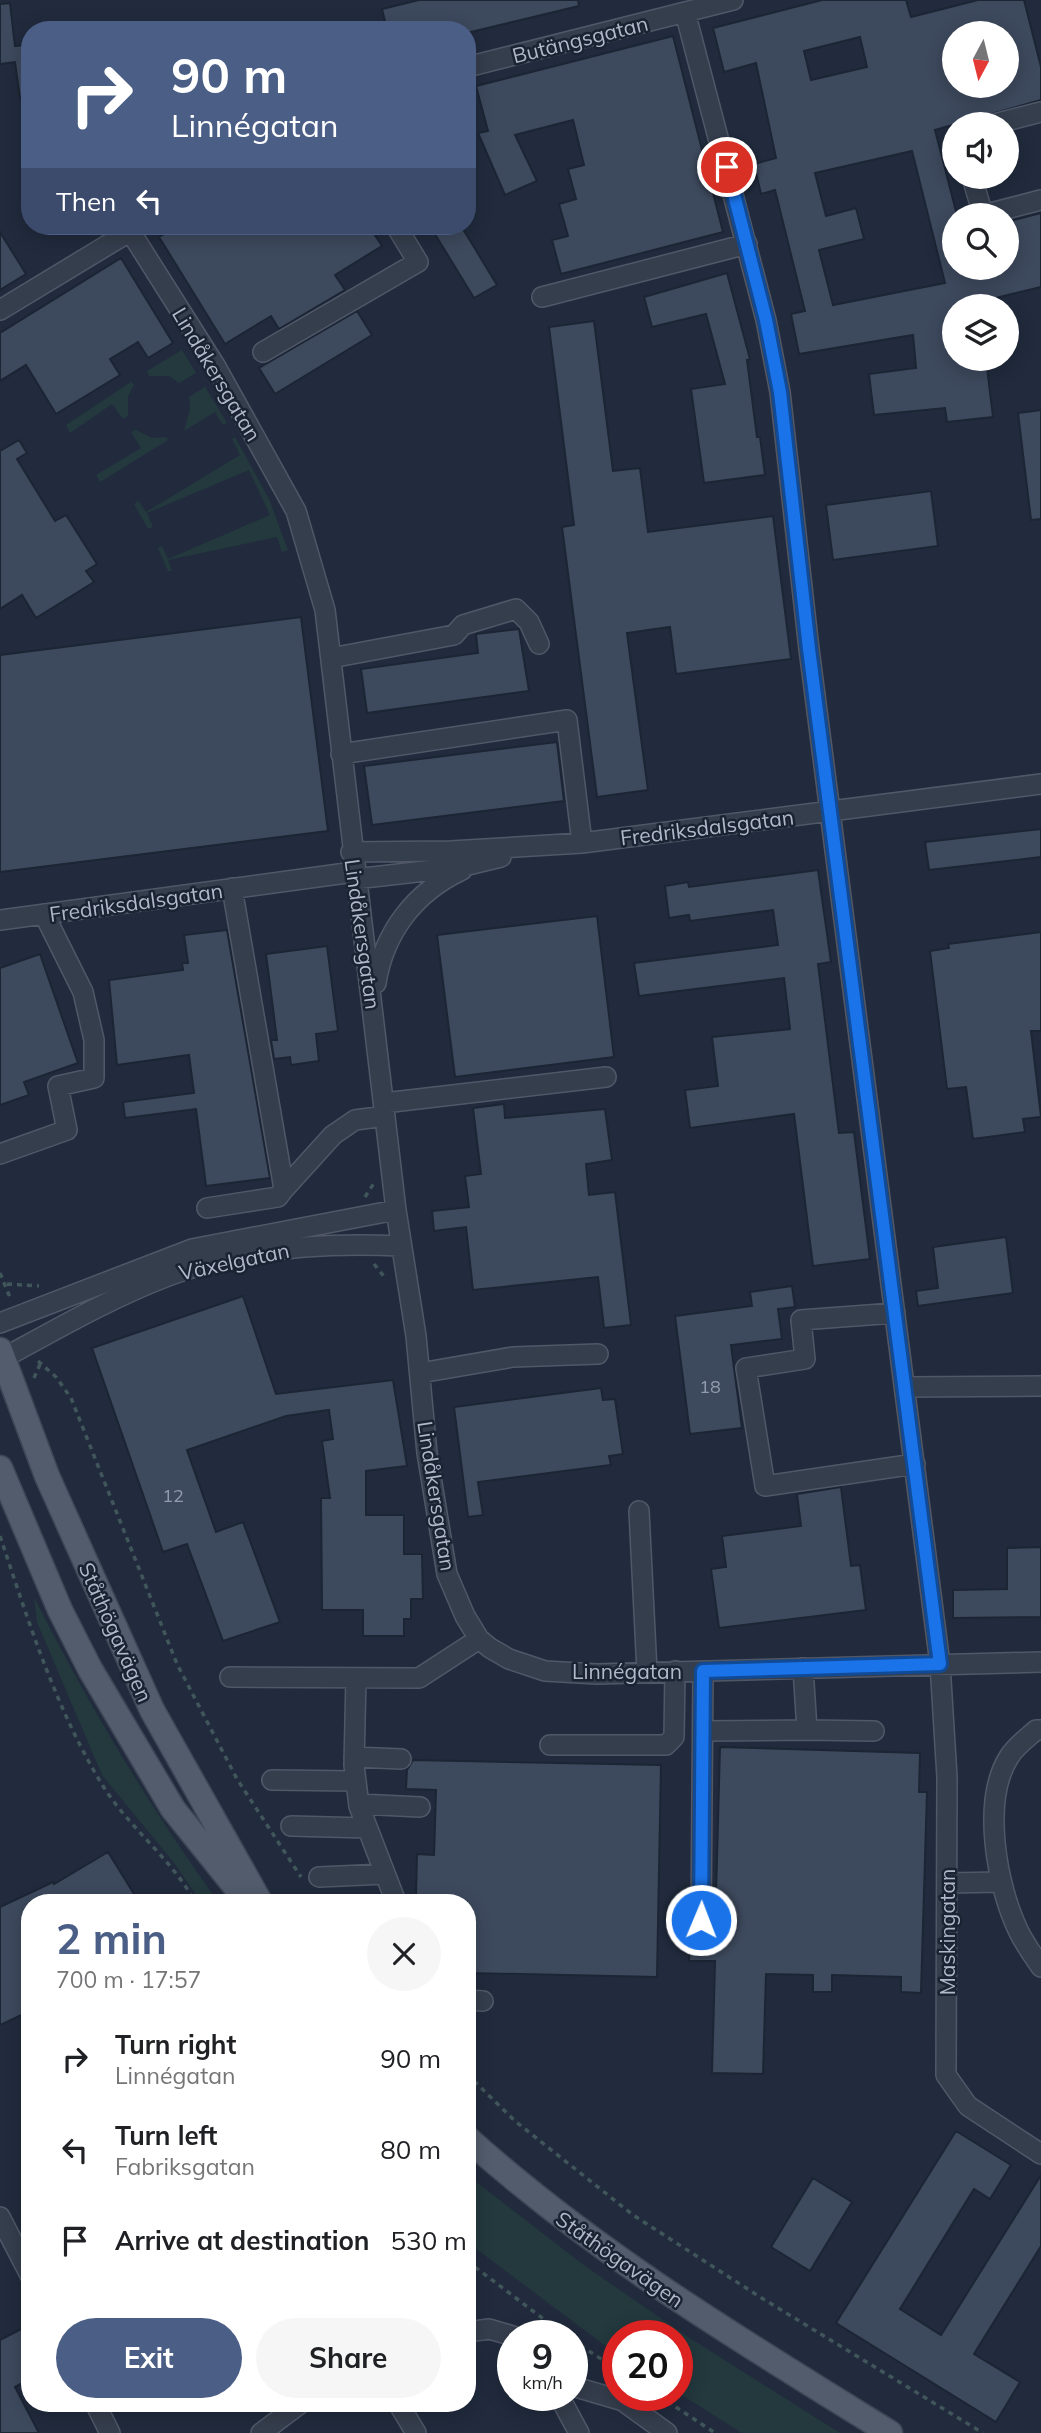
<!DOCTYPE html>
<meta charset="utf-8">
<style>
:root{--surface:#fff;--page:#f6f6f6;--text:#202124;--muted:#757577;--accent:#4b5e86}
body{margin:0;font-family:Mulish,sans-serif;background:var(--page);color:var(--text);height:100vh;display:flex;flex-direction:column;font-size:26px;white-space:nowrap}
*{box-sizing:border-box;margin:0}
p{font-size:23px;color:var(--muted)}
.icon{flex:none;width:38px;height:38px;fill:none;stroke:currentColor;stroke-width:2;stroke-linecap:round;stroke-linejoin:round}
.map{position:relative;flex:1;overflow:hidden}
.panel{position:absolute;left:21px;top:1894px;width:455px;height:518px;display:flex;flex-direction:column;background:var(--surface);border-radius:28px;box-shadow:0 4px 18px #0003}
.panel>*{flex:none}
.banner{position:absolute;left:21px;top:21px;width:455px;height:214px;border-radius:28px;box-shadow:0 4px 18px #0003;background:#4b5e86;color:#fff;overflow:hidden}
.needle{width:46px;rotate:187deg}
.controls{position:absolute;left:942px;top:21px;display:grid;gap:14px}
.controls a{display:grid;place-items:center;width:77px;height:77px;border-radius:50%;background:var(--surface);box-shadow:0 4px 18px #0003;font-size:35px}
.speed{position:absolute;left:497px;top:2320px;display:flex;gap:14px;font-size:35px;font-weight:700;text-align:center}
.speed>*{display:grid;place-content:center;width:91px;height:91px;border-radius:50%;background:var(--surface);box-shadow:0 4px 18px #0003;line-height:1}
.speed small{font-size:18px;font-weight:400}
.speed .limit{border:10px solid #d22;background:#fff;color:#111}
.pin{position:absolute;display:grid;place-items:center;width:60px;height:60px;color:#fff;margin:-30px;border:4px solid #fff;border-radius:50%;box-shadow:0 2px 7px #0007}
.me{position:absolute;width:77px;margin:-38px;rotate:1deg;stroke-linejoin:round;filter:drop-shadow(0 0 5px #0008)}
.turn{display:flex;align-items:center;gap:24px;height:147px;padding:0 35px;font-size:32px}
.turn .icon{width:91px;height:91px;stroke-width:2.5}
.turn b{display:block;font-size:49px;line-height:60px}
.then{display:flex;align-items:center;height:66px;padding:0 35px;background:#0003;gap:14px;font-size:26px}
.round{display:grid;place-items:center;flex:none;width:74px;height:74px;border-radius:37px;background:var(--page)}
.summary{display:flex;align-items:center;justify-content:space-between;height:119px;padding:0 35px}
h1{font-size:42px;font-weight:700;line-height:52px;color:var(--accent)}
.cta{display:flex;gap:14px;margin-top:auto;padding:14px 35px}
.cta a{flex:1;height:80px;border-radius:42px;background:var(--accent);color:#fff;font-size:28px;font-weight:700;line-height:80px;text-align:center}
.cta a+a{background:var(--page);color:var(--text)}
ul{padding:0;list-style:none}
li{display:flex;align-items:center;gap:21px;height:91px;padding:0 35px}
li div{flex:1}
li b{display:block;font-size:26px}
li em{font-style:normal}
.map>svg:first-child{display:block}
.green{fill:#23393e}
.building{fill:#3d495d;stroke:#1c2534;stroke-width:2;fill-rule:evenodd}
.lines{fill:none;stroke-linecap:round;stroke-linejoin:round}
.minor-casing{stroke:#505868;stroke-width:22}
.major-casing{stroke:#3e4756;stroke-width:27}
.path{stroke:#41565b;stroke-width:3.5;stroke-dasharray:5 5;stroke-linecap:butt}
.minor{stroke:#353e4d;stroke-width:19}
.major{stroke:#535c6d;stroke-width:24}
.route-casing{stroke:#114b97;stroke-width:18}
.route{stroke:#1a73e8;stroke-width:12}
.labels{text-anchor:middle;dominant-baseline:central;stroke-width:5;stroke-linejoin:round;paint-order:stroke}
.number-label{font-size:18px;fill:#939cae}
.street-label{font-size:21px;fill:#b0b8c9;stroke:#1a2332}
</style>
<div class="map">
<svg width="1041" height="2433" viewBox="0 0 1041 2433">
<rect width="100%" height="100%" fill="#212b3d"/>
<!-- green -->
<path class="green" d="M182 350 196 373 179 383 169 376H149L147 371Z
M131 382 134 385 128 396V416L123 419 112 404 70 433 66 425Z
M205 387 227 423 223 425 215 412 184 431 190 409 189 397Z
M136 430 152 438 166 437 168 440 100 482 96 475 141 448 131 432Z
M235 437 269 499 288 550 282 552 277 537 168 560 172 571H168L158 548 162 546 168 559 270 515 249 470 147 513 153 527 148 529 134 504 138 501 146 512 240 455 232 439Z
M34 1597C87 1703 149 1806 218 1902H201L175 1864 102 1775 37 1622Z
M467 2175 585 2266 688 2337 840 2433H742L677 2392V2336H618V2354L607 2347 467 2242Z"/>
<!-- building -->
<path class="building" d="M419 0H578L579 6 467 33V30H387L382 9Z
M822 0H906L911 17 978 0H1024L1041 67V100L935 130 957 215H954V268H1006V222L1041 213V287L979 302V306H954V359H986L993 417 947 422 945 408 874 415 869 374 916 368 913 335 799 354 791 314 805 311 775 190 761 194 754 164 776 158 756 63 724 72 713 28ZM954 33H1006V86H954ZM860 37 867 67 811 80 804 51ZM912 151 945 283 833 305 819 250 864 239 856 208 826 216 815 173Z
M10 3 15 46 30 44V97L20 98 15 62 0 64V4Z
M673 36 723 232 561 274 552 240 568 236 559 204 576 199 568 169 584 165 573 120 515 135 537 181 505 195 478 133 488 131 476 86Z
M178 226H369L382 246 335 275 345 290 279 329 271 316 225 344 159 237Z
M430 226H452L454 231 463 229 497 285 474 298Z
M0 232 26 274 0 290Z
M121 258 173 343 148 358 138 342 110 359 120 375 56 414 26 365 0 381V333Z
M727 273 750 359 747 360 757 437H760L765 475 704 483 691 389 725 384 706 314 652 327 644 297Z
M357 311 372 335 275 394 259 368Z
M594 321 613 471 640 468 648 532 773 516 791 659 676 674 670 627 627 633 648 790 597 797 562 527 574 525 549 327Z
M1041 410V519L1031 520 1018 413Z
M19 440 27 453 17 459 55 521 66 515 97 564 86 571 94 582 36 618 22 595 0 609V451Z
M931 491 938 546 833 560 826 505Z
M301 617 328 831 0 872V655Z
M519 629 529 691 367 713 361 669 478 653 476 634Z
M557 742 564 801 372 825 364 766Z
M1041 829V857L929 870 925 842Z
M818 870 831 962 818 964 839 1133 854 1132 870 1259 813 1266 794 1114 690 1128 685 1090 718 1086 712 1037 790 1029 784 978 639 996 634 963 778 945 773 910 690 921 689 915 669 918 665 886 688 882 689 887Z
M597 916 614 1057 455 1077 437 935Z
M227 930 270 1178 206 1186 196 1109 125 1118 123 1102 194 1093 189 1055 117 1065 109 980 183 970 182 963H188L184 935Z
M1041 932V1031H1031L1041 1117 1023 1119 1025 1132 973 1139 966 1087 947 1089 930 951 949 948 948 944Z
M327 946 338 1031 316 1034 319 1061 291 1065 290 1057 274 1059 271 1040H277L266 954Z
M40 954 78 1063 24 1082 29 1095 0 1105V968Z
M504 1104 505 1118 605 1109 612 1160 586 1164 589 1195 615 1192 631 1325 604 1328 598 1277 473 1290 466 1227 434 1231 432 1211 469 1207 465 1176 481 1174 473 1108Z
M1006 1237 1013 1293 918 1306 916 1291 938 1288 933 1247Z
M792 1286 795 1307 778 1309 782 1339 731 1345 742 1428 690 1434 675 1316 752 1306 750 1292Z
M243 1296 276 1394 393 1380 407 1466 366 1471V1515H404V1554H422L423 1599H411V1619H404V1636H363V1610H322L321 1498H330L322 1441 333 1439 329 1410 286 1416 187 1450 216 1532 243 1522 280 1622 223 1641 187 1544 163 1552 92 1348Z
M601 1388 603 1400 615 1399 623 1454 609 1456 611 1465 478 1482 483 1515 468 1517 454 1407Z
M841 1487 851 1566 860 1565 866 1610 719 1628 711 1569 726 1567 722 1536 801 1526 797 1494Z
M1041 1547V1617L953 1618V1590L1007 1589V1548Z
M720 1747 920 1753 919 1792H927L921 1993 901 1992V1977L832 1975V1992H813V1975L766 1974 763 2074 712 2073 715 1961H689L690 1930 715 1931Z
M413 1760 661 1765 657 1977 467 1973V1902H433V1895H416L417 1854 434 1855 436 1790 406 1789 407 1770Z
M108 1852 139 1902H30V2011L0 2025V1907L53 1882 54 1884Z
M956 2131 1011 2165 990 2199 974 2189 900 2309 941 2335 1041 2175V2246L974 2354 1020 2382 996 2422 836 2323Z
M813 2178 852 2202 810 2271 771 2247Z
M25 2327 30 2335V2379L15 2387 39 2433H0V2340Z"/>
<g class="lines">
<defs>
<path id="minor" d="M685 12 766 320 780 392 809 649 940 1664 947 1777 946 2075 968 2106 1041 2154
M467 67 733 0
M994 124 1041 112
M972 177 983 215 1041 200
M130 231 216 367 296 511 325 610 396 1210 416 1336 427 1453 447 1574 465 1616 479 1639 490 1648 509 1659 545 1671 597 1674 1041 1662
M542 297 747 244
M0 310 139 226
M263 352 418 262 396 226
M331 658 454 635 463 625 516 609 529 622 539 644
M341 754 567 720 582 843
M351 852 451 851 582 843 1041 784
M355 879 460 867 501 857
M0 920 354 872
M376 983C384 932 415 892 462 870
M384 1103 606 1077
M0 1154 67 1130 58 1086 94 1078V1040L83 992 44 914
M284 1189 333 1135 355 1120 385 1116
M207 1208 278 1197 284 1189 232 888
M895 1313 801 1320 805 1359 746 1368 765 1486 915 1464
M0 1323 192 1249 396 1210
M0 1360C55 1330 110 1298 168 1276 242 1248 323 1242 401 1246
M420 1373 513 1357 598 1354
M905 1387 1041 1386
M639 1511 647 1672
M803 1668 807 1730 874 1731
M230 1677 419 1678 479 1639
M356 1678 354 1765 359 1806 396 1902
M1041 1730H1036C1027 1738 1015 1747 1009 1757 981 1801 997 1886 1018 1930 1024 1943 1033 1955 1041 1967
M705 1731 807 1730
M550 1745H666L674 1737 675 1671
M354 1757 401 1759
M272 1780 356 1781
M359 1804 420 1807
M291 1826 367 1828
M319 1877 385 1874
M947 1883 1001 1882
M701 1920 703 1671
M467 2000 483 2001
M0 2217 30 2275
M467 2332 489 2329 513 2336
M572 2386 623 2401 667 2433
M559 2396 579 2433
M95 2403 110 2433
M398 2403 416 2433
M261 2433 301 2403"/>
<path id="major" d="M0 1350 47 1476 152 1710 260 1902
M0 1468 60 1610 90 1669 173 1809 243 1896
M467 2138C596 2254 743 2342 890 2433"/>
</defs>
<!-- minor casing -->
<use href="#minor" class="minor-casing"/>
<!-- major casing -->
<use href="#major" class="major-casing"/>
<!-- path -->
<path class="path" d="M365 1197 374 1183
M374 1264 386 1279
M0 1273 11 1300
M7 1284 39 1286
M38 1361 56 1377 71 1398 177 1664 237 1779 301 1877
M34 1378 41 1362
M0 1536C28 1620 56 1710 103 1786 130 1829 172 1859 195 1902
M313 1895 318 1902
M467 2074 515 2121 633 2215 760 2297 983 2433
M467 2261 566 2336
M572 2340 618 2370
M659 2396 715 2433"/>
<!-- minor -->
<use href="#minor" class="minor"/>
<!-- major -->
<use href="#major" class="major"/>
</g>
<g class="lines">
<defs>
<path id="route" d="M701 1920 703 1671 940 1664 809 649 780 392 766 320 727 167"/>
</defs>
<!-- route casing -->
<use href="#route" class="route-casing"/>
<!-- route -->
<use href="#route" class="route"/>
</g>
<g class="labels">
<!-- number labels -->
<g class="number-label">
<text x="710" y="1386">18</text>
<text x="173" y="1495">12</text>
</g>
<!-- street labels -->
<g class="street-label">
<text transform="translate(580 39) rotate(-14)">Butängsgatan</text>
<text transform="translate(217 374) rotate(59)">Lindåkersgatan</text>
<text transform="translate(707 827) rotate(-7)">Fredriksdalsgatan</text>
<text transform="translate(136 902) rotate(-8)">Fredriksdalsgatan</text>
<text transform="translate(363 934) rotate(82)">Lindåkersgatan</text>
<text transform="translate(234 1261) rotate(-12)">Växelgatan</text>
<text transform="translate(437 1496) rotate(81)">Lindåkersgatan</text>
<text transform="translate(116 1632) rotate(66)">Ståthögavägen</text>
<text x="627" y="1671">Linnégatan</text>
<text transform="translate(947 1932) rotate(-90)">Maskingatan</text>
<text transform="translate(620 2259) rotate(35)">Ståthögavägen</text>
</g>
</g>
</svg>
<div class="controls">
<a><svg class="needle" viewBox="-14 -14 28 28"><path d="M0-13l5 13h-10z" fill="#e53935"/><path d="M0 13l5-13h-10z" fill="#757577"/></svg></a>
<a><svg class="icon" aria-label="sound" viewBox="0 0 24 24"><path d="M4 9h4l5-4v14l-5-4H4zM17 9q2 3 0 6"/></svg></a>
<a><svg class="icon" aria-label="search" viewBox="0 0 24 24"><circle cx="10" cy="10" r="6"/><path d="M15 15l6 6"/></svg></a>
<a><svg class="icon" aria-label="layers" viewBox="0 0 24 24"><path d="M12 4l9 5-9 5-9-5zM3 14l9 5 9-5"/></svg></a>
</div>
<div class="speed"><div>9<small>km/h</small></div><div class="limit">20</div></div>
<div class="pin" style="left:727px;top:167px;background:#d93025"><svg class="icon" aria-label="arrive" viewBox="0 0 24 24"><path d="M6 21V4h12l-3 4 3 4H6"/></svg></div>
<svg class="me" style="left:701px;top:1920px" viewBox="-20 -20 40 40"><circle r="17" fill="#1a73e8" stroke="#fff" stroke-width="3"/><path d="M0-11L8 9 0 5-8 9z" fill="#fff"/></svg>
<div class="banner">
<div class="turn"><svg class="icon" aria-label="right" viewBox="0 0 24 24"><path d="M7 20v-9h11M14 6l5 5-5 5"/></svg><div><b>90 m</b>Linnégatan</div></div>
<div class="then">Then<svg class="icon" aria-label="left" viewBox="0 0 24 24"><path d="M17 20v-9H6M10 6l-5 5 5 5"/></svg></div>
</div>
<section class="panel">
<div class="summary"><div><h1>2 min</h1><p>700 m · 17:57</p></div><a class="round"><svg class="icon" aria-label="close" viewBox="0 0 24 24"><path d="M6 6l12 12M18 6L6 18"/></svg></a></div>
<ul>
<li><svg class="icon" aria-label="right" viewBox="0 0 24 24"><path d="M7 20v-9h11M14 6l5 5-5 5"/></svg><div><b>Turn right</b><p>Linnégatan</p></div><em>90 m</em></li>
<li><svg class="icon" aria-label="left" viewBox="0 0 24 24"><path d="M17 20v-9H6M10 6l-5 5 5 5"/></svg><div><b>Turn left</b><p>Fabriksgatan</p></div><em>80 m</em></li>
<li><svg class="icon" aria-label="arrive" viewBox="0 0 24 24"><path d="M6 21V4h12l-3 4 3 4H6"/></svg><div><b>Arrive at destination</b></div><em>530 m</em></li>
</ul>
<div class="cta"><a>Exit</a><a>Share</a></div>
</section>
</div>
